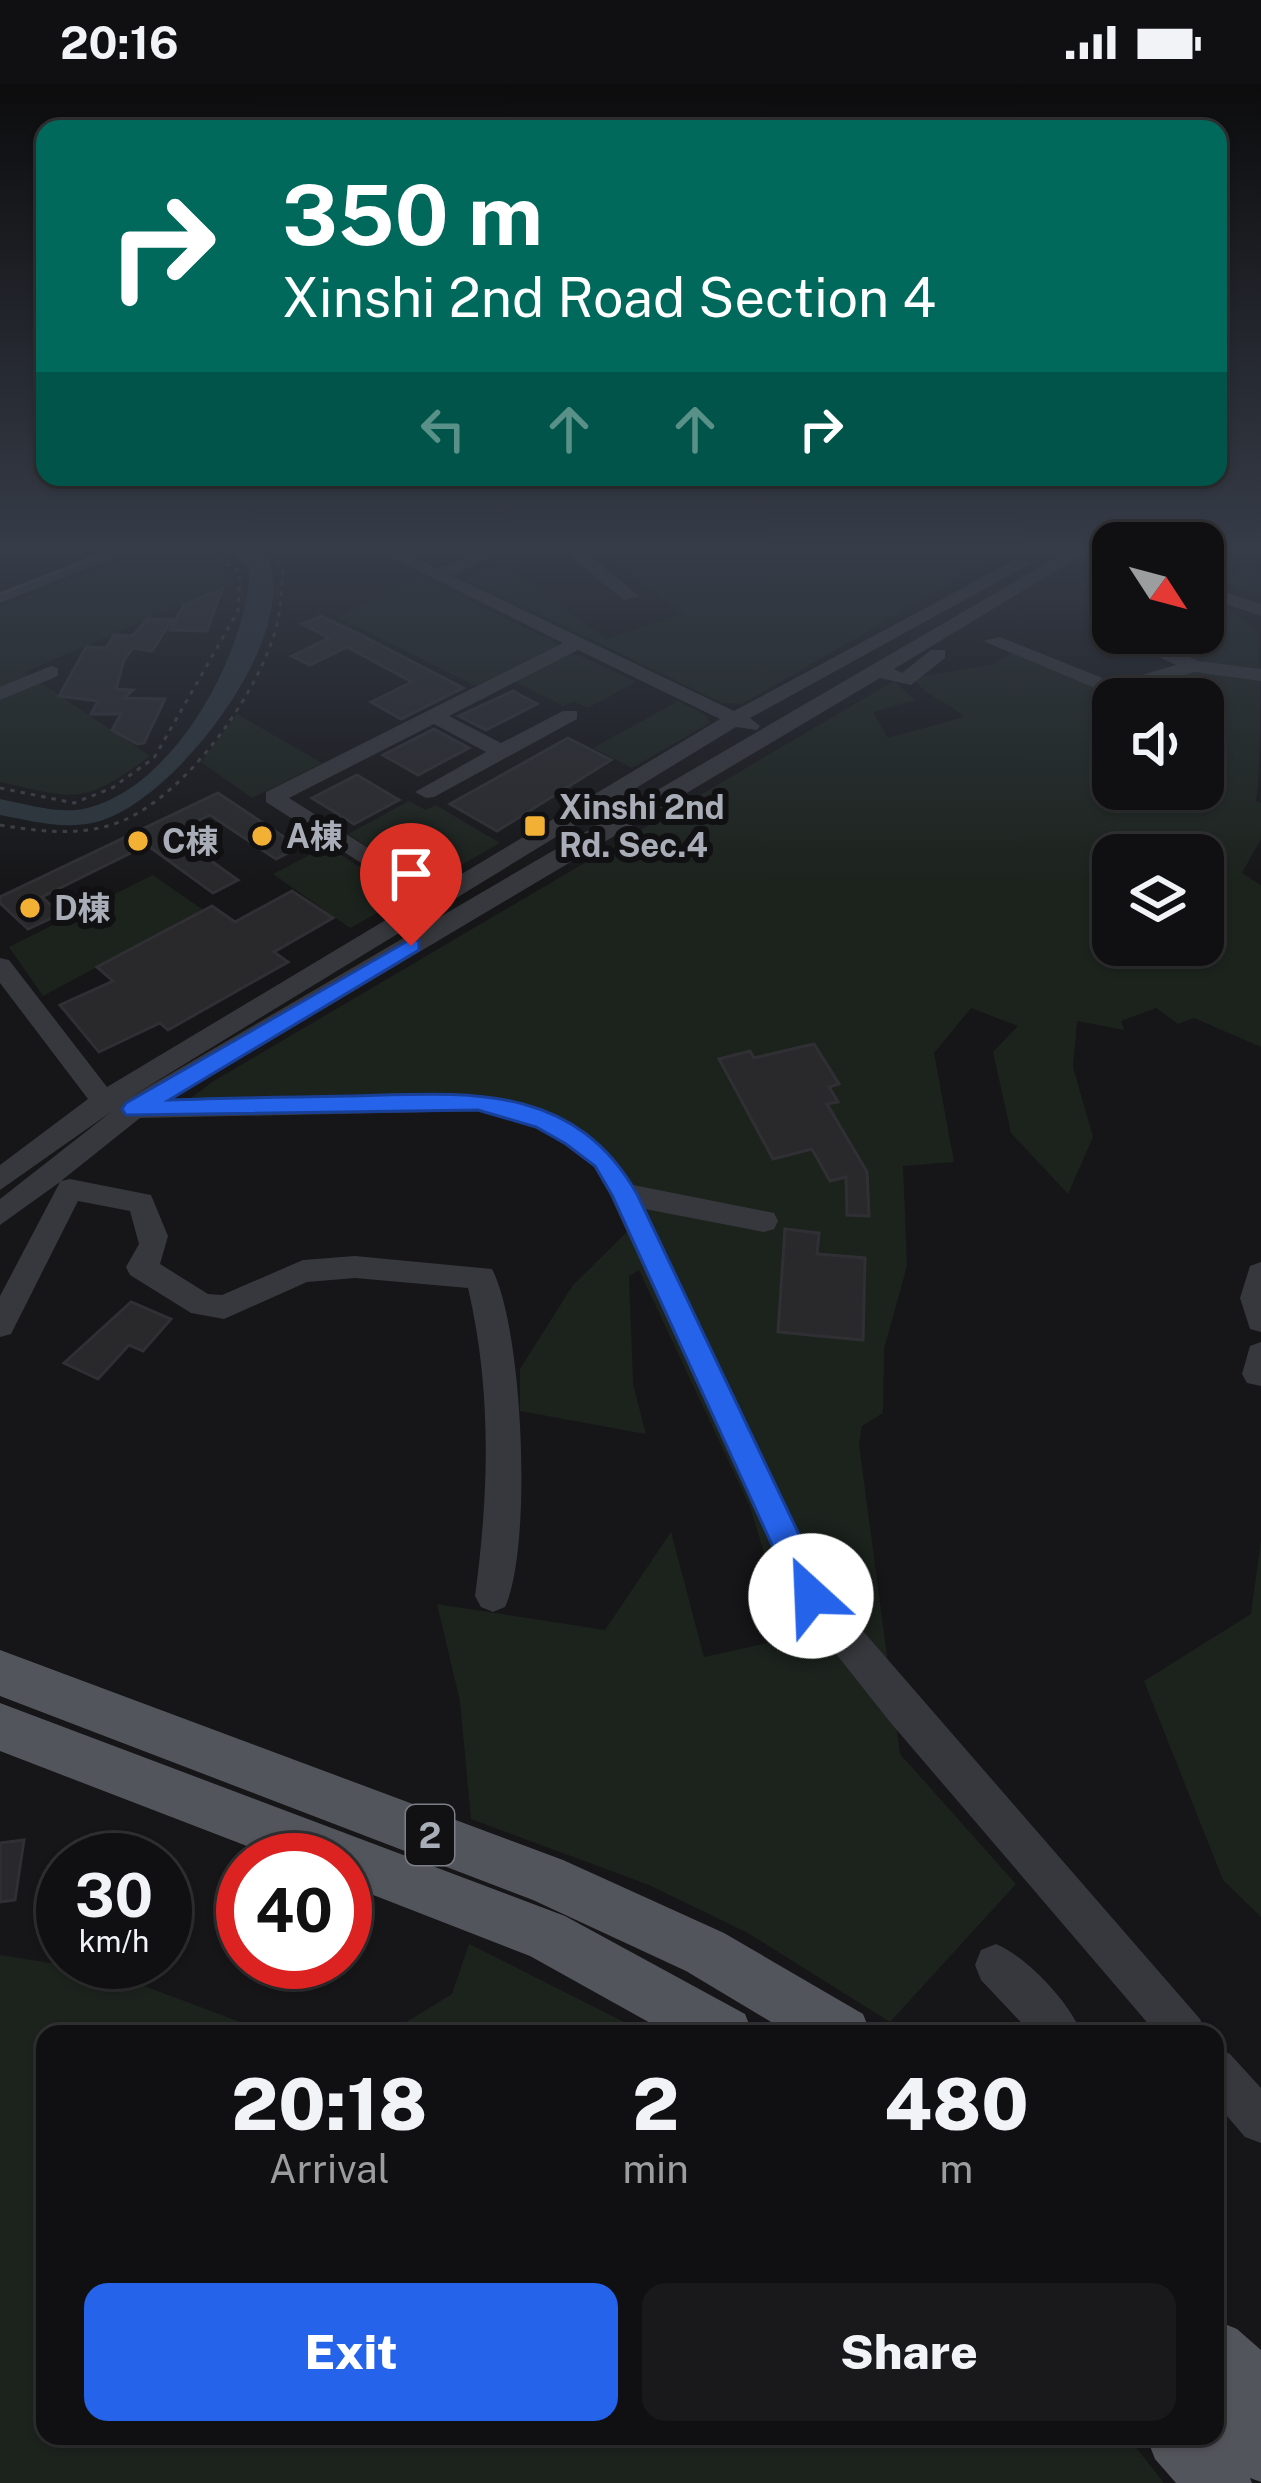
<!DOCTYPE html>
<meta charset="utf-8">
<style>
:root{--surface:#101012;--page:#19191b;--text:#f1f3f6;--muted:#9c9d9f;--line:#303032;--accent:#2563eb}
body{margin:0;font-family:"Public Sans","Noto Sans TC",sans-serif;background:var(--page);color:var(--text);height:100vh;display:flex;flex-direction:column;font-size:45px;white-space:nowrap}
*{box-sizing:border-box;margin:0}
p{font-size:39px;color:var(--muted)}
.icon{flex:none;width:66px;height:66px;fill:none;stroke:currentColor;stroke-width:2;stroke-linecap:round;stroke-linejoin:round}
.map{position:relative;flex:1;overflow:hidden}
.drawer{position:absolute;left:36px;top:1941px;width:1188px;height:420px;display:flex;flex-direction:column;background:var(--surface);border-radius:24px;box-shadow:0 3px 9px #0004,0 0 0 3px var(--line)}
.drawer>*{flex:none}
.hud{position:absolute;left:36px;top:36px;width:1191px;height:366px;border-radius:24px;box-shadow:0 3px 9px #0004,0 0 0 3px var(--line);background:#00695c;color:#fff;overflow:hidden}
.needle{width:78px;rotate:126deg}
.controls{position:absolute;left:1092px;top:438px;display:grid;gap:24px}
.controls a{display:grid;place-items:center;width:132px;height:132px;border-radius:24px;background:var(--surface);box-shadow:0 3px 9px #0004,0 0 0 3px var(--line);font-size:60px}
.speed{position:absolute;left:36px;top:1749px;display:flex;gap:24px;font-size:60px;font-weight:700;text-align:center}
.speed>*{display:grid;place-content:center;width:156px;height:156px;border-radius:50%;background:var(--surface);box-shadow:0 3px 9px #0004,0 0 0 3px var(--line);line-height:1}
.speed small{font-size:30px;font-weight:400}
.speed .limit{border:18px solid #d22;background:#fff;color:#111}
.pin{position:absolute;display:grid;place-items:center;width:102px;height:102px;color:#fff;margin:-123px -51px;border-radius:50% 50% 50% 0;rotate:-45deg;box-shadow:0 0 12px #0007}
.pin .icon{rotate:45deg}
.me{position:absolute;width:132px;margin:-66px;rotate:335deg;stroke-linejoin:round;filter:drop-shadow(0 0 9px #0008)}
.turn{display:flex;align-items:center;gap:42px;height:252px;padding:0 48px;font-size:54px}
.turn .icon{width:156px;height:156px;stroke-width:2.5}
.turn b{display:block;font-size:84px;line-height:102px}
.lanes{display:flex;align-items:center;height:114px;padding:0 48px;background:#0003;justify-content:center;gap:60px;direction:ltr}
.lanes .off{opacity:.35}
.eta{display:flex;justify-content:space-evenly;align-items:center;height:204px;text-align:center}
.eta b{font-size:72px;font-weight:800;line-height:84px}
.primary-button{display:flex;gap:24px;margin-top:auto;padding:24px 48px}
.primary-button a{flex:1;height:138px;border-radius:24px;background:var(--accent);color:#fff;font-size:48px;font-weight:800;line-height:138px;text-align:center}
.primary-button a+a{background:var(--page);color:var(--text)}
.status{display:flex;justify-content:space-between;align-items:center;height:84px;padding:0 60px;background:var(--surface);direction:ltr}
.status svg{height:33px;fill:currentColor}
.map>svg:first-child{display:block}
.green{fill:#1c231d;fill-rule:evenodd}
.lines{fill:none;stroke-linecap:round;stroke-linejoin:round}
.river{fill:#2c353c;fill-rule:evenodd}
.building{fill:#29292c;stroke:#303034;stroke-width:3}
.path{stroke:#3d3f44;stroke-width:3;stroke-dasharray:4.5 6;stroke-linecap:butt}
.minor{fill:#37383d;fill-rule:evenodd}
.major{fill:#53555c;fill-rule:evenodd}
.tram{stroke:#4a4c52;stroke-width:3}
.route{fill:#2563eb;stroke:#184099;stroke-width:3}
.poi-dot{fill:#f2b134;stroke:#111113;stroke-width:4.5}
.labels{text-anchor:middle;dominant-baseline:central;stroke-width:12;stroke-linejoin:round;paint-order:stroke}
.far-poi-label{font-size:33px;font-weight:bold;fill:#a8adb8;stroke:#111113;text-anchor:start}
.shield{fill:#111113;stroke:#7b7e86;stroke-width:3}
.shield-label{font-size:36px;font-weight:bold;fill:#a8adb8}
</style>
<div class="status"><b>20:16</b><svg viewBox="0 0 49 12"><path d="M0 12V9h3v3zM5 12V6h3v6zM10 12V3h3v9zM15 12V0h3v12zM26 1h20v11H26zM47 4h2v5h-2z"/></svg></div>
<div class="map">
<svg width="1261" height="2399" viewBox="0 0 1261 2399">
<rect width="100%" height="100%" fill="#161618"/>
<!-- green -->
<path class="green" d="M148 465C183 465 204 469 234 489L232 499 25 588 31 593 0 606V523Z
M521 465 563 470 510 485 606 555 683 530 593 465H1011L742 620 722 619 464 494Z
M1203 465H1261V512L1203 491Z
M421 494 555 558 556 564 476 602 338 533Z
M1203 517C1226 526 1245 531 1258 553 1261 571 1261 693 1256 717L1261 719V755L1242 789 1261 801V963L1194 934 1178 940 1156 924 1121 937 1124 946 1077 937 1073 983 1093 1053 1068 1110 1011 1049 993 968 1018 942 971 924 934 969 954 1078 903 1082 907 1182 884 1265 883 1329 862 1342 859 1360 900 1670 1016 1800 890 1938 748 1849 649 1801 471 1735 460 1617 437 1520 605 1546 671 1448 704 1573 790 1554 750 1423 639 1186 629 1192 633 1300 646 1350 520 1327V1285L573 1201 634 1141 589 1069 532 1032 476 1019 174 1027 212 998 894 597 915 616 873 628 888 654 964 633C950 619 922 611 914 594L993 580 1018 565 1112 609 1188 585 1171 567 1187 560 1161 549H1203ZM1113 615H1203V705H1113ZM1113 771H1203V861H1113Z
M570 570 579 571 636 598 588 624 573 617 563 622 514 597Z
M38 598 47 603 150 672C83 721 79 716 0 698V615Z
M678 617 706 631 710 639 632 684 593 664Z
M237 630 322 679 252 714 201 678Z
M409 717 426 726 436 721 500 759 433 797 418 796 348 750Z
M327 762 397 807 398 817 350 844 273 790Z
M153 791 203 826 43 912 9 863Z
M1261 1456V1833L1223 1796 1144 1597 1251 1530Z
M469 1860 648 1950H387L452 1910Z
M0 1871 107 1888 272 1950H45V2352H1127L1164 2399H0Z"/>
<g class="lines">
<!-- river -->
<path class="river" d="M228 465H252L269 477C298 557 175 715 100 737 66 747 33 737 0 731V715C26 720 57 730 83 725 174 706 247 569 250 484Z"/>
</g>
<!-- building -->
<path class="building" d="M222 505 207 547 170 546 184 521Z
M321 532 363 552 463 604 401 635 371 618 412 598 347 563 310 581 292 572 329 554 302 540Z
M148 535 172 536 152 567 133 564 124 576 116 605 133 606 124 614 165 615 144 659 137 660 112 646 121 630H91L98 617 59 612 86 563 106 564 114 551 132 552Z
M513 607 537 620 486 646 459 632Z
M434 645 469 664 418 691 383 671Z
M568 654 611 676 497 747 450 720Z
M357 691 399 716 354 740 312 714Z
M218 709 299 763 276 775 210 731 172 749 238 796 213 809 147 761 42 813 60 830 28 845 0 819V813Z
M292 807 333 834 274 868 288 878 168 946 160 939 99 968 60 921 113 897 97 883 212 822 235 838Z
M814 960 839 1000 829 1003 838 1018 827 1020 867 1088 869 1132 847 1131 846 1093 830 1097 812 1065 773 1075 719 975 750 967 754 974Z
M785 1145 819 1149 817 1170 865 1174 863 1256 778 1248Z
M131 1218 171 1235 143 1267 129 1261 98 1295 64 1279Z
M24 1756 15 1816 0 1818V1759Z"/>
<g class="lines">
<!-- path -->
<path class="path" d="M0 704 74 719 112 704 154 674 238 527 240 488 201 465
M0 741C37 747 74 752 111 741 178 721 250 621 272 557 281 533 282 508 283 483L262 465"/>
<!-- minor -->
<path class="minor" d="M112 465H137L0 519V508Z
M375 465H398L438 485 485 465H509L452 492 734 627 1015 476 1030 480 750 634 760 642 757 646 736 643 129 1014 1071 465H1092L894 585 902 589 931 566H945V574L911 601 880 594 172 1015C231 1014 290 1012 349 1011 456 1009 570 997 633 1101L774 1129 778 1137 774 1145 764 1148 645 1125 823 1501 1200 1935 1206 1950H1157L890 1638 799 1523 610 1111 594 1083 565 1061 536 1043 479 1027 140 1034 61 1097 70 1095 151 1111 168 1152 160 1180 208 1210 222 1211 303 1176 355 1172 492 1185C523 1244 533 1462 505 1523L493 1528 481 1523 475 1512C489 1408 492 1307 468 1204L355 1194 307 1198 224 1235 191 1229 130 1191 126 1183 139 1160 130 1127 78 1117 11 1250 0 1253V1212L60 1098 0 1141V1115L111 1028 0 1106V1081L88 1015 0 899V874L9 876 107 1003 419 816 266 718V708L563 559ZM578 566 720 635 435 806 289 714 434 640 486 668 415 708 426 714 434 713 577 635V627H563L501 659 449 632Z
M561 465H581L639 512 624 516Z
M1203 501 1261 520V532L1203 512Z
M1125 549H1139L1198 577 1261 585V597L1194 588 1114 612 983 557 1000 553 1115 599 1176 581 1125 557Z
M51 582 58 584V592L0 616V603Z
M1261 1178V1248L1250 1245 1240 1214 1250 1182Z
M1261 1258V1302L1247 1299 1242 1290 1250 1262Z
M996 1860C1027 1873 1070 1919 1082 1950H1032L981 1896 975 1881 981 1866Z
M1215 1963 1230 1970 1261 2004V2059L1245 2053 1215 2018Z"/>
<!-- major -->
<path class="major" d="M0 1566 563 1776 724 1849 863 1930 871 1950H791L686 1887 533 1816 0 1612Z
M0 1619 565 1832 745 1930 753 1950H670L530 1872 345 1800V1776H283L0 1667Z
M1215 2236 1237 2245 1261 2266V2398L1250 2394 1252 2399H1176L1155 2375 1146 2352H1215Z"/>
<!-- tram -->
<path class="tram" d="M0 510 114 465"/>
</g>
<!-- sky -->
<linearGradient id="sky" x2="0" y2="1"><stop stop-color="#0c0c0d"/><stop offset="0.58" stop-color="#363c48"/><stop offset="1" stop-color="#363c48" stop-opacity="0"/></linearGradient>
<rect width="1261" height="801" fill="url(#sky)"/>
<!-- route -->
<path class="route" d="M411 855 419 857V866L169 1016C230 1014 292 1013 353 1012 465 1009 573 997 637 1110L823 1501 827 1512 823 1522 811 1526 800 1522 612 1111 595 1082 566 1060 536 1043 478 1026 126 1031 122 1025 126 1019Z"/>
<!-- markers -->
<g class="poi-dot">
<rect x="523" y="730" width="24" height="24" rx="6"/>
<circle cx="262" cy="752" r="12"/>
<circle cx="138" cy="757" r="12"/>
<circle cx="30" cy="824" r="12"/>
</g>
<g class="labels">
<!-- far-poi labels -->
<g class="far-poi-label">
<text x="559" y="723">Xinshi 2nd<tspan x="559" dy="38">Rd. Sec.4</tspan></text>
<text x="286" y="752">A棟</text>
<text x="162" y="757">C棟</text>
<text x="54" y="824">D棟</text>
</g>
<!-- shield labels -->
<rect class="shield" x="406" y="1721" width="48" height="60" rx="9"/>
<g class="shield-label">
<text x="430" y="1751">2</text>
</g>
</g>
</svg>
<div class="controls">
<a><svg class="needle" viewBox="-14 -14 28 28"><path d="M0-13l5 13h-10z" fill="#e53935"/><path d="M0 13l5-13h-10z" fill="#9c9d9f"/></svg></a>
<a><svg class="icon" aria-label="sound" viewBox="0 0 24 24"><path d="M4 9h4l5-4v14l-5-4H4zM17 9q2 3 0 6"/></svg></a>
<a><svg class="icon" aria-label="layers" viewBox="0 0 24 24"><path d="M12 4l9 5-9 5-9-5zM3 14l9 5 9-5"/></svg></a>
</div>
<div class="speed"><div>30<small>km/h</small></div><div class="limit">40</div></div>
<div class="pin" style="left:411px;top:862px;background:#d93025"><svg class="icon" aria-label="arrive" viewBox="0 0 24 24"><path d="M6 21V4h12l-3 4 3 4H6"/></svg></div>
<svg class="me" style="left:811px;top:1512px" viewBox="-20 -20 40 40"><circle r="19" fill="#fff"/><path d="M0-13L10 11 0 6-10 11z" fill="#2563eb"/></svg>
<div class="hud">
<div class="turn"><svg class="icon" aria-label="right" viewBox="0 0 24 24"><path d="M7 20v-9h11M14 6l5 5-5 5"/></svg><div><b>350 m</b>Xinshi 2nd Road Section 4</div></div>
<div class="lanes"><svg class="icon off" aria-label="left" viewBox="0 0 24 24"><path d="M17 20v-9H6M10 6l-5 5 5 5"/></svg><svg class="icon off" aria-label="ahead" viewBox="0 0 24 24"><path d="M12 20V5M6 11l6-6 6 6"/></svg><svg class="icon off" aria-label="ahead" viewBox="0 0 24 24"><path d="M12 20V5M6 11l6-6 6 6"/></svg><svg class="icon" aria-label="right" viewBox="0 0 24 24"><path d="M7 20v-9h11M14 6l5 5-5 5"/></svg></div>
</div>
<section class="drawer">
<div class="eta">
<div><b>20:18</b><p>Arrival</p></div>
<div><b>2</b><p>min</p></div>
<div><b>480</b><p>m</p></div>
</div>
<div class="primary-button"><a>Exit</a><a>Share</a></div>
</section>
</div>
